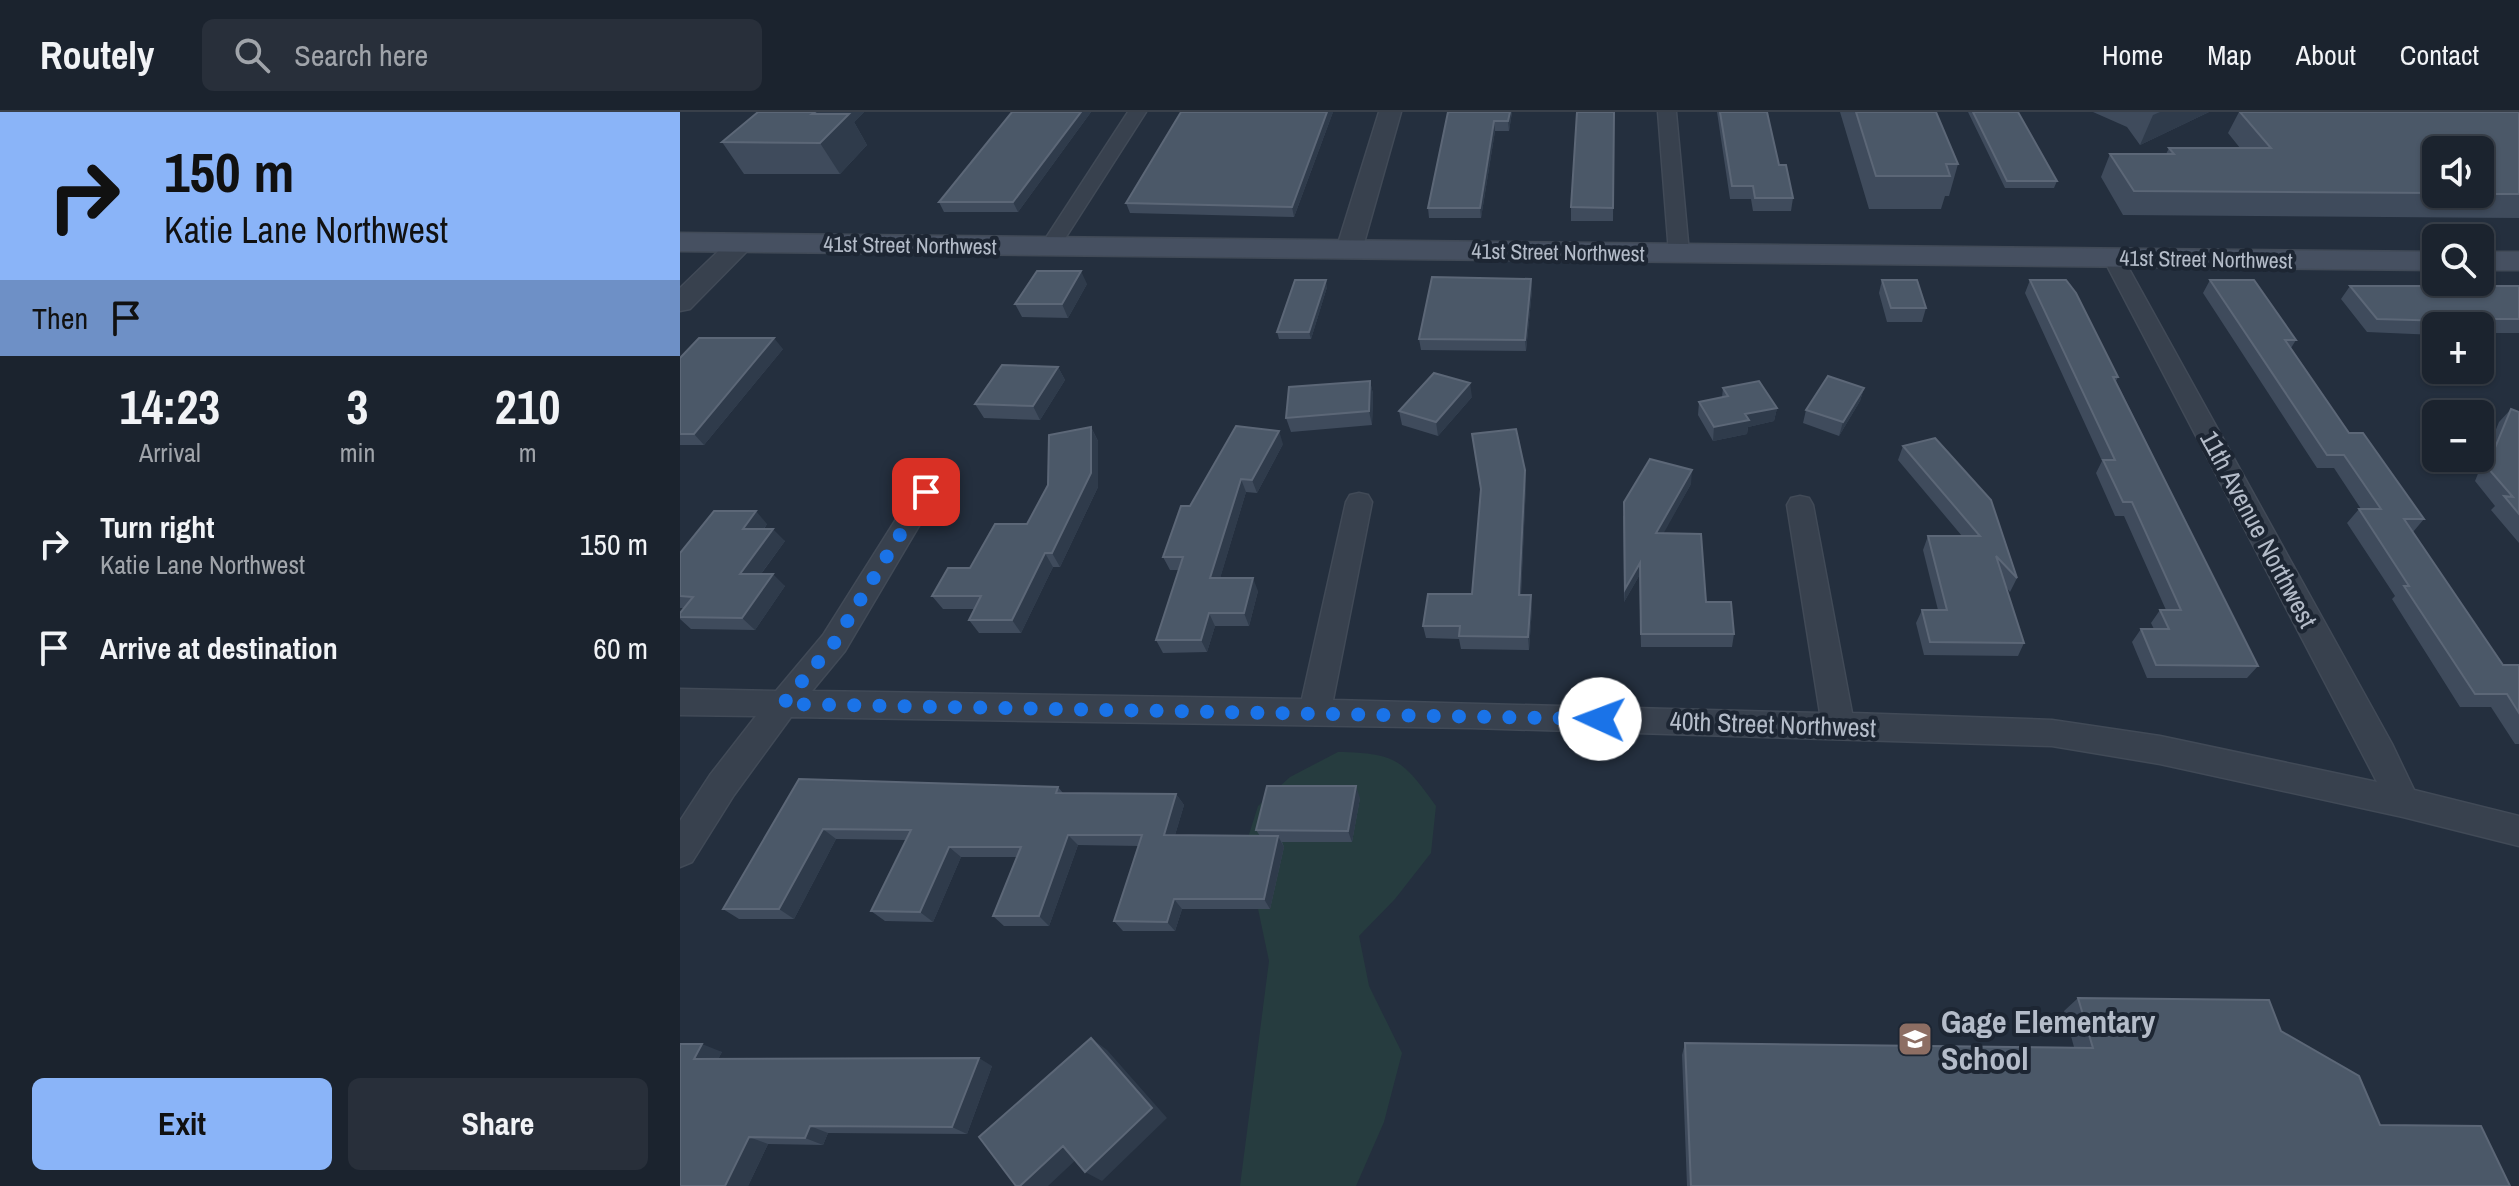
<!DOCTYPE html>
<meta charset="utf-8">
<style>
:root{--surface:#1b232e;--page:#282f3a;--text:#f1f3f6;--muted:#a0a4aa;--line:#39404a;--accent:#8ab4f8}
body{margin:0;font-family:"Archivo Narrow",sans-serif;background:var(--page);color:var(--text);height:100vh;display:flex;flex-direction:column;font-size:30px;white-space:nowrap}
*{box-sizing:border-box;margin:0}
p{font-size:26px;color:var(--muted)}
.icon{flex:none;width:44px;height:44px;fill:none;stroke:currentColor;stroke-width:2;stroke-linecap:round;stroke-linejoin:round}
.map{position:relative;flex:1;overflow:hidden}
.sheet{display:flex;flex-direction:column;background:var(--surface);width:680px}
.sheet>*{flex:none}
.top-card{background:#8ab4f8;color:#111;overflow:hidden}
.controls{position:absolute;left:1742px;top:24px;display:grid;gap:16px}
.controls a{display:grid;place-items:center;width:72px;height:72px;border-radius:12px;background:var(--surface);box-shadow:0 2px 6px #0004,0 0 0 2px var(--line);font-size:40px}
.pin{position:absolute;display:grid;place-items:center;width:68px;height:68px;color:#fff;margin:-34px;border-radius:16px;box-shadow:0 4px 12px #0006}
.me{position:absolute;width:88px;margin:-44px;rotate:272deg;stroke-linejoin:round;filter:drop-shadow(0 0 6px #0008)}
.turn{display:flex;align-items:center;gap:28px;height:168px;padding:0 32px;font-size:36px}
.turn .icon{width:104px;height:104px;stroke-width:2.5}
.turn b{display:block;font-size:56px;line-height:68px}
.then{display:flex;align-items:center;height:76px;padding:0 32px;background:#0003;gap:16px;font-size:30px}
.eta{display:flex;justify-content:space-evenly;align-items:center;height:136px;text-align:center}
.eta b{font-size:48px;font-weight:800;line-height:56px}
.button{display:flex;gap:16px;margin-top:auto;padding:16px 32px}
.button a{flex:1;height:92px;border-radius:12px;background:var(--accent);color:#111;font-size:32px;font-weight:800;line-height:92px;text-align:center}
.button a+a{background:var(--page);color:var(--text)}
ul{padding:0;list-style:none}
li{display:flex;align-items:center;gap:24px;height:104px;padding:0 32px}
li div{flex:1}
li b{display:block;font-size:30px}
li em{font-style:normal}
header{display:flex;align-items:center;gap:48px;box-sizing:border-box;height:112px;padding:0 40px;background:var(--surface);border-bottom:2px solid var(--line)}
header strong{font-size:38px}
nav{display:flex;gap:44px;margin-inline-start:auto;font-size:28px}
.search{width:560px;height:72px;background:var(--page);display:flex;align-items:center;gap:20px;box-sizing:border-box;padding:0 28px;border-radius:12px;color:var(--muted);font-size:30px}
main{display:flex;flex:1;min-height:0}
.map>svg:first-child{display:block}
.green{fill:#263c3f}
.lines{fill:none;stroke-linecap:round;stroke-linejoin:round}
.minor-casing{stroke:#414a57;stroke-width:3}
.tertiary-casing{stroke:#414a57;stroke-width:3}
.secondary-casing{stroke:#414a57;stroke-width:3}
.minor{fill:#38414e;fill-rule:evenodd}
.tertiary{fill:#38414e;fill-rule:evenodd}
.secondary{fill:#465061;fill-rule:evenodd}
.wall{fill:#3f4b5c;fill-rule:evenodd}
.shaded-wall{fill:#2f3b4b}
.building{fill:#4b5868;stroke:#5c6777;stroke-width:2}
.route{stroke:#1a73e8;stroke-width:14;stroke-dasharray:0 25.2}
.labels{text-anchor:middle;dominant-baseline:central;stroke-width:8;stroke-linejoin:round;paint-order:stroke}
.far-street-label{font-size:22px;fill:#b4bcc9;stroke:#1d2633}
.street-label{font-size:26px;fill:#b4bcc9;stroke:#1d2633}
.near-poi-label{font-size:32px;font-weight:bold;fill:#b4bcc9;stroke:#1d2633;text-anchor:start}
</style>
<header>
<strong>Routely</strong>
<div class="search"><svg class="icon" aria-label="search" viewBox="0 0 24 24"><circle cx="10" cy="10" r="6"/><path d="M15 15l6 6"/></svg>Search here</div>
<nav><a>Home</a><a>Map</a><a>About</a><a>Contact</a></nav>
</header>
<main>
<section class="sheet">
<div class="top-card">
<div class="turn"><svg class="icon" aria-label="right" viewBox="0 0 24 24"><path d="M7 20v-9h11M14 6l5 5-5 5"/></svg><div><b>150 m</b>Katie Lane Northwest</div></div>
<div class="then">Then<svg class="icon" aria-label="arrive" viewBox="0 0 24 24"><path d="M6 21V4h12l-3 4 3 4H6"/></svg></div>
</div>
<div class="eta">
<div><b>14:23</b><p>Arrival</p></div>
<div><b>3</b><p>min</p></div>
<div><b>210</b><p>m</p></div>
</div>
<ul>
<li><svg class="icon" aria-label="right" viewBox="0 0 24 24"><path d="M7 20v-9h11M14 6l5 5-5 5"/></svg><div><b>Turn right</b><p>Katie Lane Northwest</p></div><em>150 m</em></li>
<li><svg class="icon" aria-label="arrive" viewBox="0 0 24 24"><path d="M6 21V4h12l-3 4 3 4H6"/></svg><div><b>Arrive at destination</b></div><em>60 m</em></li>
</ul>
<div class="button"><a>Exit</a><a>Share</a></div>
</section>
<div class="map">
<svg width="1839" height="1074" viewBox="0 0 1839 1074">
<rect width="100%" height="100%" fill="#242f3e"/>
<!-- green -->
<path class="green" d="M658 640C716 641 723 648 756 694L751 741 715 787 679 824 689 874 722 941 704 1010 676 1074H560L589 849 565 735 578 694 610 665Z"/>
<g class="lines">
<defs>
<path id="minor" d="M448 0H466L377 139H363L360 135Z
M978 0H996L1009 141 999 147 989 141Z
M1433 140 1443 146 1712 632 1734 678 1839 704V734L1723 705 1480 652 1372 634 792 616 111 605 54 683 12 750 0 755V709L30 663 76 604 0 603V577L96 579 143 523 237 374 246 371 255 374 259 380 165 539 132 579 622 587 666 390 670 383 679 381 688 383 692 390 653 588 1140 601 1107 393 1111 386 1120 384 1129 386 1133 393 1172 601 1372 608 1480 624 1697 670 1423 146Z"/>
<path id="tertiary" d="M699 0H721L682 138 678 144H660L656 138Z
M61 123 70 126 74 131 70 136 10 197 0 199V176L52 126Z"/>
<path id="secondary" d="M0 121 1756 140V158L0 139Z
M1800 140H1839V158H1800Z"/>
</defs>
<!-- minor casing -->
<use href="#minor" class="minor-casing"/>
<!-- tertiary casing -->
<use href="#tertiary" class="tertiary-casing"/>
<!-- secondary casing -->
<use href="#secondary" class="secondary-casing"/>
<!-- minor -->
<use href="#minor" class="minor"/>
<!-- tertiary -->
<use href="#tertiary" class="tertiary"/>
<!-- secondary -->
<use href="#secondary" class="secondary"/>
</g>
<!-- wall -->
<path class="wall" d="M78 0H184L174 10 187 33 160 62H64L42 30Z
M332 0H411L338 100H264L259 90Z
M653 0 614 105 450 101 446 91Z
M768 0H832L829 19H815L801 106H749L748 96Z
M934 0 933 109H891V95Z
M1037 0H1087L1099 53 1113 86 1111 99H1073L1071 87H1050Z
M1160 0H1256L1278 52 1269 84H1265L1261 97H1189Z
M1288 0H1338L1377 69 1374 76H1325Z
M1413 0H1529L1460 33 1447 15Z
M1559 0H1839V106L1443 103 1421 65 1430 42H1486L1489 36H1560L1548 21ZM1756 38 1800 82H1756Z
M851 167 852 178 846 239 741 238 739 227Z
M1202 168 1246 196 1242 210H1207L1199 181Z
M1350 168 1438 265 1436 269 1578 554 1567 566H1467L1452 530 1461 517H1474L1471 511 1480 498H1486L1444 404H1435L1416 361 1422 349 1345 181Z
M1530 168 1616 228 1611 236 1669 321 1744 407 1733 420 1823 553H1839V632H1835L1811 595H1780L1712 487 1715 484 1667 411 1679 397H1681L1654 356H1637L1523 181Z
M407 172 388 206 342 205 335 192Z
M1670 174H1839V221H1800V214H1756V223L1687 220 1661 187Z
M647 175 631 227H599L597 220Z
M103 237 24 333H0V246Z
M378 255 385 268 360 308 304 306 295 292Z
M690 269 693 282 692 313 611 320 606 306Z
M1043 276 1097 296 1094 309 1068 315 1067 322 1033 329 1018 303 1019 290 1042 285Z
M1184 276 1180 289 1159 324 1123 311 1126 298Z
M792 285 758 324 722 313 719 299Z
M1831 297 1839 300V431L1811 398 1815 394 1795 369 1819 310Z
M411 315 418 329V375L380 455H373L341 521H299L289 508 294 497H263L252 484 347 412Z
M603 332 577 381 566 380 540 466 578 479 569 514H535L527 540 483 541 476 528 499 458H490L483 445 510 394Z
M1223 334 1337 466 1330 480 1326 475 1344 531 1338 544 1244 543 1236 511 1242 498H1258L1243 438 1248 424H1282L1218 348Z
M845 358 846 372 841 483 852 496 849 538 781 537 779 527 746 526 743 514 792 482Z
M1011 372 983 421 1026 490 1054 522 1052 535H961L959 464 944 490 943 404Z
M87 412 84 417 105 429 81 462 105 474 75 518 11 517 0 507V501L4 496H0V441Z
M119 667 378 675 383 681 496 682 504 693 495 723 580 724 576 718 680 686 672 730H602L604 735 590 797H502L495 819H443L434 809 459 734 398 733 369 814H324L313 804 337 745H281L253 810 205 809 191 799 226 728 156 727 114 807H59L43 797Z
M1398 886 1601 919 1700 1013 1830 1074H1007L1002 943 1005 931 1394 935 1384 899Z
M0 932 42 940 38 947 312 954 287 1022 148 1021 143 1033 88 1032 68 1074Z"/>
<!-- shaded-wall -->
<path class="shaded-wall" d="M135 0H184L174 10 187 33 160 62 140 31 132 2Z
M401 0H411L338 100 333 90Z
M647 0H653L614 105 612 95Z
M830 0H832L829 19 828 9Z
M1480 0H1529L1460 33 1473 3Z
M814 9 815 19 801 106 800 96Z
M401 159 407 172 388 206 382 192Z
M851 167 852 178 846 239 845 228Z
M646 168 647 175 631 227 629 220Z
M94 226 103 237 24 333 14 322Z
M378 255 385 268 360 308 353 294Z
M690 269 693 282 692 313 689 299Z
M790 271 792 285 758 324 756 310Z
M1184 276 1180 289 1159 324 1163 310Z
M1097 296 1094 309 1068 315 1067 322 1033 329 1034 315 1065 302Z
M411 315 418 329V375L380 455 372 441Z
M599 319 603 332 577 381 572 368Z
M845 358 846 372 840 496 839 483Z
M1012 358 1011 372 976 435V421Z
M561 367 566 380 536 480 530 466Z
M76 399 87 412 75 429 63 417Z
M93 417 105 429 72 474 60 462Z
M365 441 373 455 341 521 332 508Z
M960 451 959 464 944 490 945 477Z
M93 462 105 474 75 518 62 506Z
M573 466 578 479 569 514 564 501Z
M851 483 852 496 849 538 848 525Z
M529 501 535 514 527 540 521 528Z
M676 674 680 686 672 730 668 719Z
M496 682 504 693 492 733 484 723Z
M143 717 156 727 114 807 99 797Z
M388 723 398 733 369 814 359 804Z
M598 724 604 735 590 797 584 787Z
M269 735 281 745 253 810 240 800Z
M494 787 502 797 495 819 487 810Z
M411 926 427 938 487 1006 422 1069 405 1060Z
M22 932 42 940 34 955 14 947Z
M299 946 312 954 287 1022 272 1015Z
M130 1014 148 1021 143 1033 125 1026Z
M69 1025 88 1032 68 1074H45Z
M383 1034 401 1043 368 1074H340Z"/>
<!-- building -->
<path class="building" d="M78 0H135L132 2H169L140 31 42 30Z
M332 0H401L333 90H259Z
M501 0H647L612 95 446 91Z
M768 0H830L828 9H814L800 96H748Z
M897 0H934L933 96 891 95Z
M1040 0H1087L1099 53H1106L1113 86H1075L1073 74H1052Z
M1176 0H1256L1278 52H1266L1270 64H1196Z
M1293 0H1338L1377 69H1327Z
M1560 0H1839V82H1800V38H1756V81L1454 79 1430 42H1494L1489 36H1591Z
M357 159H401L382 192H335Z
M752 165 851 167 845 228 739 227Z
M615 168H646L629 220H597Z
M1202 168H1237L1246 196H1211Z
M1350 168H1386L1396 181 1438 265H1433L1578 554 1476 553 1461 517H1489L1480 498H1501L1452 390H1443L1423 348H1435Z
M1530 168H1574L1616 228H1605L1669 321H1683L1744 407H1724L1823 553H1839V601L1827 582H1795L1724 474H1729L1679 397H1701L1664 343H1647Z
M1670 174H1839V207H1802L1805 210 1697 207Z
M19 226H94L14 322H0V246Z
M322 253 378 255 353 294 295 292Z
M754 261 790 271 756 310 719 299Z
M1148 264 1184 276 1163 310 1126 298Z
M690 269 689 299 606 306 609 275Z
M1079 269 1097 296 1065 302 1069 308 1034 315 1019 290 1048 284 1043 276Z
M1831 297 1839 300V402L1824 384 1833 385 1807 355Z
M556 314 599 319 572 368 561 367 530 466H573L564 501H529L521 528H476L503 445H483L501 394H510Z
M411 315V361L372 441H365L332 508H289L301 484H252L268 456H290L315 412H347L368 373 369 323Z
M836 317 845 358 839 483H851L848 525 779 524 780 514H743L748 482H792L801 377 792 322Z
M1255 326 1311 388 1337 466 1316 444 1344 531 1250 530 1242 498H1267L1248 424H1300L1223 334Z
M970 347 1012 358 976 421 1021 422 1026 490H1051L1054 522H961L960 451 945 477 944 390Z
M34 399H76L63 417H93L60 462H93L62 506 0 505V501L13 485 0 484V441Z
M119 667 378 675 376 681 496 682 484 723 598 724 584 787H494L487 810 434 809 462 723H388L359 804H313L341 735H269L240 800 191 799 231 718 143 717 99 797H43Z
M587 674H676L668 719 576 718Z
M1398 886 1589 888 1601 919 1679 964 1700 1013 1801 1014 1830 1074H1011L1005 931 1413 936Z
M411 926 472 996 405 1060 383 1034 340 1074H336L299 1025Z
M0 932H22L14 947 299 946 272 1015 130 1014 125 1026 69 1025 45 1074H0Z"/>
<g class="lines">
<!-- route -->
<path class="route" d="M246 380 154 531 103 592 920 607"/>
</g>
<!-- icons -->
<defs>
<symbol id="school-square" viewBox="-11 -11 22 22"><rect x="-9" y="-9" width="18" height="18" rx="4" fill="#8d6e63" stroke="#1d2633"/><path d="M0-5L7-2L0 1L-7-2ZM-4 1L0 2.5L4 1V4Q0 6-4 4Z" fill="#fff"/></symbol>
</defs>
<g fill-rule="evenodd">
<use href="#school-square" x="1215" y="907" width="40" height="40"/>
</g>
<g class="labels">
<!-- far-street labels -->
<g class="far-street-label">
<text transform="translate(230 133) rotate(1)">41st Street Northwest</text>
<text transform="translate(878 140) rotate(1)">41st Street Northwest</text>
<text transform="translate(1526 147) rotate(1)">41st Street Northwest</text>
</g>
<!-- street labels -->
<g class="street-label">
<text transform="translate(1579 417) rotate(62)">11th Avenue Northwest</text>
<text transform="translate(1093 612) rotate(2)">40th Street Northwest</text>
</g>
<!-- near-poi labels -->
<g class="near-poi-label">
<text x="1261" y="909">Gage Elementary<tspan x="1261" dy="37">School</tspan></text>
</g>
</g>
</svg>
<div class="controls">
<a><svg class="icon" aria-label="sound" viewBox="0 0 24 24"><path d="M4 9h4l5-4v14l-5-4H4zM17 9q2 3 0 6"/></svg></a>
<a><svg class="icon" aria-label="search" viewBox="0 0 24 24"><circle cx="10" cy="10" r="6"/><path d="M15 15l6 6"/></svg></a>
<a>+</a>
<a>−</a>
</div>
<div class="pin" style="left:246px;top:380px;background:#d93025"><svg class="icon" aria-label="arrive" viewBox="0 0 24 24"><path d="M6 21V4h12l-3 4 3 4H6"/></svg></div>
<svg class="me" style="left:920px;top:607px" viewBox="-20 -20 40 40"><circle r="19" fill="#fff"/><path d="M0-13L10 11 0 6-10 11z" fill="#1a73e8"/></svg>
</div>
</main>
